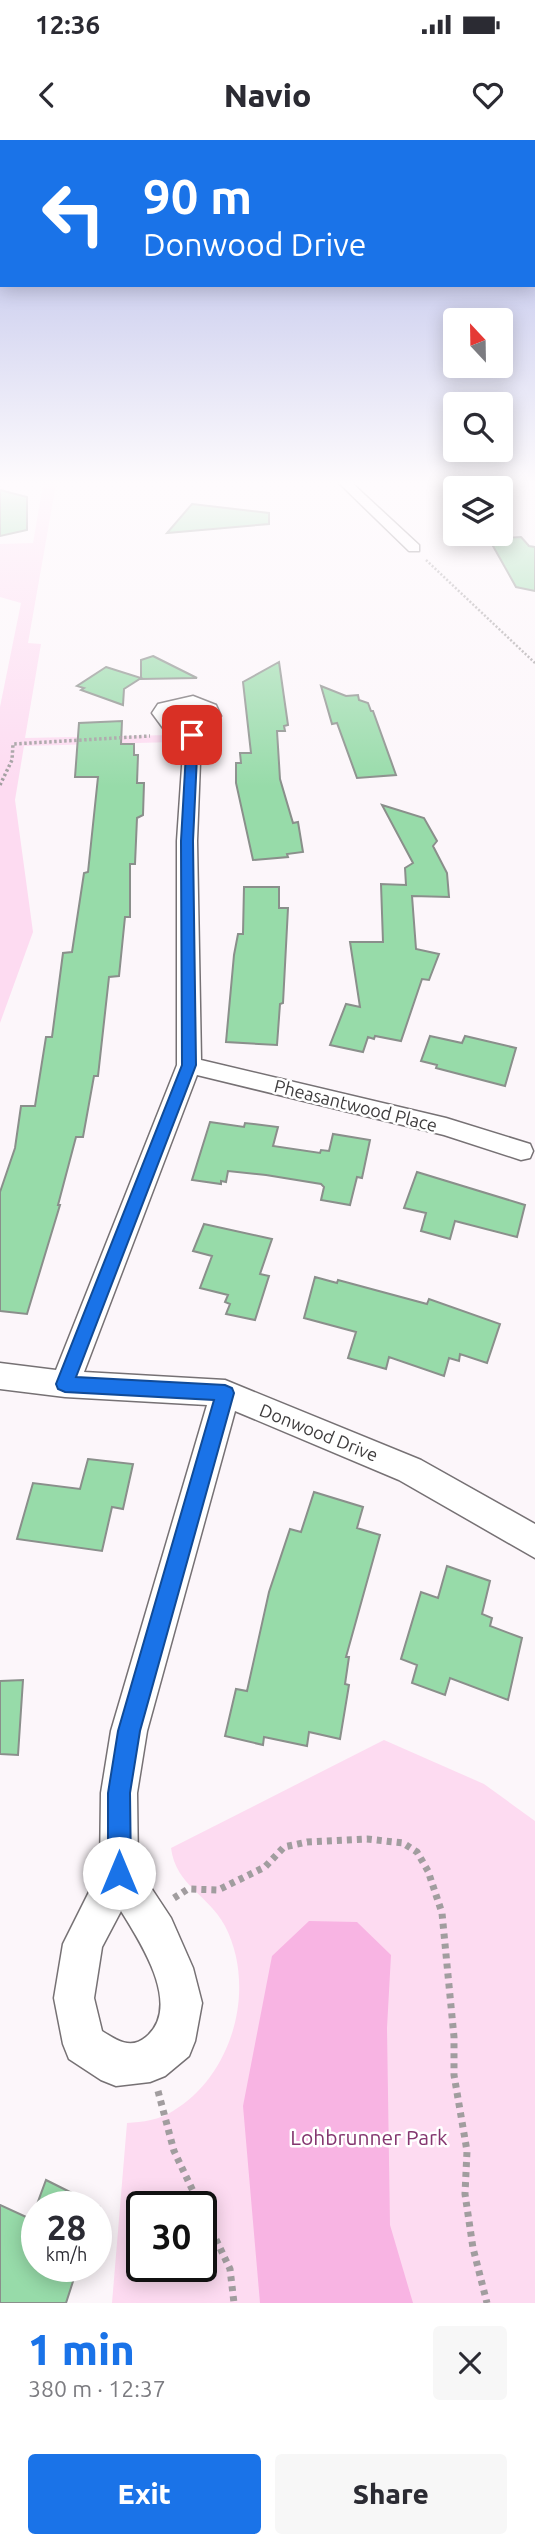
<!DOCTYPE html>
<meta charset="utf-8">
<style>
:root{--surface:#fff;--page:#f7f7f7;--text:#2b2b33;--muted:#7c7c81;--accent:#1a73e8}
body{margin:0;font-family:Ubuntu,sans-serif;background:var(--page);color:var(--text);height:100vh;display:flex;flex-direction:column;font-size:26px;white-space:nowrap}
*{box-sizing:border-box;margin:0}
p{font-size:23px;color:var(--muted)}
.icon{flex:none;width:38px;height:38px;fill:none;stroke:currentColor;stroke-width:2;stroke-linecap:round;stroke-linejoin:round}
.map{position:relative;height:2163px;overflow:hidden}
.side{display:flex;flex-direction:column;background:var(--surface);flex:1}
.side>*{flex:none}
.top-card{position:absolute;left:0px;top:0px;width:536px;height:147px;box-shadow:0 4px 18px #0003;background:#1a73e8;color:#fff;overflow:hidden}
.needle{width:46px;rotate:338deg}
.fabs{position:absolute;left:443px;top:168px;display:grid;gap:14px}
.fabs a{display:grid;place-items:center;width:70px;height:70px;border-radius:7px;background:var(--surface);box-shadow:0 4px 18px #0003;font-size:35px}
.speed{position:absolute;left:21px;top:2051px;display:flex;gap:14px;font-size:35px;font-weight:700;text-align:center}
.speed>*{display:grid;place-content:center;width:91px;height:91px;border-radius:50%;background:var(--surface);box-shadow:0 4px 18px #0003;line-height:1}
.speed small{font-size:18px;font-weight:400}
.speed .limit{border:4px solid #111;border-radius:10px;background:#fff;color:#111}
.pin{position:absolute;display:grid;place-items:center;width:60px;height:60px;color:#fff;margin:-30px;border-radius:14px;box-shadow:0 4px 10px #0006}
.me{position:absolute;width:77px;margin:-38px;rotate:0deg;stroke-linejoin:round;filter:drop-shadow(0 0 5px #0008)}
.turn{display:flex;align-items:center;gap:24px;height:147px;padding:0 28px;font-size:32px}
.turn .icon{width:91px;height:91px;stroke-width:2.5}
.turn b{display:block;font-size:49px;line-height:60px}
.round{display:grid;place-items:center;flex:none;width:74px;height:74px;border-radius:7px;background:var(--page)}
.summary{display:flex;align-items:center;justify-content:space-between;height:119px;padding:0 28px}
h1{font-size:42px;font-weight:800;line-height:52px;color:var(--accent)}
.cta{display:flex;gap:14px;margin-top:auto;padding:14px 28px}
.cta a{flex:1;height:80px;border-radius:7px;background:var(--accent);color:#fff;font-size:28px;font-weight:800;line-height:80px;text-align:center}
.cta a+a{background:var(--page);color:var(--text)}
.status{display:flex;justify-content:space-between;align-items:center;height:49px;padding:0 35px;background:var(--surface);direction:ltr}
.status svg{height:19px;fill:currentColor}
header{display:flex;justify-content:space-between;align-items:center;height:91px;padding:0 28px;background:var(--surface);font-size:32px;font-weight:800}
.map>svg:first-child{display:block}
.green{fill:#fddbf1;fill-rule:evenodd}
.water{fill:#f8b4e3}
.building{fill:#97dba9;stroke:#8a8f8b;stroke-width:2}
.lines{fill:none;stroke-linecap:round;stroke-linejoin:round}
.street-casing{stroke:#767174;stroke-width:3}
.path-far2{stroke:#a19d9f;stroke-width:2.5;stroke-dasharray:2 2;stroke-linecap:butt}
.path-far1{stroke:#a19d9f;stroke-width:3.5;stroke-dasharray:2.5 2.5;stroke-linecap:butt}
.path{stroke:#a19d9f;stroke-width:7;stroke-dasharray:5 5;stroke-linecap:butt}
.street{fill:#fff;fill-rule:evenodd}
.route{fill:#1a73e8;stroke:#114b97;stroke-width:2}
.labels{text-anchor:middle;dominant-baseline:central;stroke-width:5;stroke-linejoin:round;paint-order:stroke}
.street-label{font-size:18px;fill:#3e3c3d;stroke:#fff}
.near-park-label{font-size:21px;fill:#84366f;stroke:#fff}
</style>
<div class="status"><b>12:36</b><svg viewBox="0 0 49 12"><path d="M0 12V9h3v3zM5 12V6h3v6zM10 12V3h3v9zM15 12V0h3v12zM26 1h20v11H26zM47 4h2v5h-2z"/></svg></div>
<header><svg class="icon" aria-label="back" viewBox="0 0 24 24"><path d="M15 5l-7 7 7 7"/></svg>Navio<svg class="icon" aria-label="heart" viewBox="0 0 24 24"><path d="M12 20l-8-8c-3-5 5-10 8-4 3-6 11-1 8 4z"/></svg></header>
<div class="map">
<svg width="535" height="2163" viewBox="0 0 535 2163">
<rect width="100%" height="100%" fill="#fcf6fa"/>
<!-- green -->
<path class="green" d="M39 344H56L28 503 41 504 25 598 171 595 174 602 24 606 15 660 33 792 0 883V567L21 463 0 457V404L33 403 43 345Z
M384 1600 484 1644 535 1681V2163H112L127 1983C142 1982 160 1980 173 1971 233 1935 257 1848 225 1786 208 1754 176 1746 171 1708ZM142 2067H201V2126H142Z"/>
<!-- water -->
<path class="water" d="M309 1781 357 1782 391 1815 387 1888 390 2085 413 2163H260L243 1966 272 1816Z"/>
<!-- building -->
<path class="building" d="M0 350 27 357V390L0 396Z
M192 364 269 373V384L167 393Z
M521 397 529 406 535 407V451L516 447 493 406 504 398Z
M153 516 197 538 141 539V520Z
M279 522 288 585 284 586 285 591H277L280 639 293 683 298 682 303 712 287 714 288 717 253 720 236 643V623H241L240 613H251L243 542Z
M106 527 141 538 124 549 123 565 81 550 84 548 77 546Z
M321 546 346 556 358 555 359 560 368 563 371 571H373L396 635 357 638 337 583 332 584Z
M122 581 121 604H134V615H138L137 643H144L143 675 137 678 135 724H130V777H125L119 836 109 837 98 936H94L83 997H76L58 1065H60L27 1174 0 1171V1052L15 1008 21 966H35L46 897H52L63 813 72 812 84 733 88 732 98 637H75L79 583Z
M382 665 424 678 437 701 433 706 447 733 449 757 412 756 416 809 439 814 429 840 422 839 401 901 375 896 374 899 368 897 363 912 330 905 346 864 360 867 350 802H383L381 744 406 745 405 728 413 723Z
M244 747H279V768H288L283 863 280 864 277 905 226 902 234 815 238 794H243Z
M430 896 462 903 465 896 516 908 505 946 436 928 437 925 421 921Z
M210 982 244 987 245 983 278 987 273 1006 320 1013 321 1010 329 1011 333 994 370 1000 362 1038 357 1037 350 1065 321 1060 324 1047 321 1044 266 1035 228 1031 226 1042 221 1041V1044L192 1040Z
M417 1032 525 1065 517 1097 455 1081 450 1099 421 1091 426 1073 404 1068Z
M204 1084 272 1099 260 1134 269 1136 255 1180 226 1174 230 1164 225 1162 228 1155 200 1148 212 1116 193 1111Z
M315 1137 337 1143 338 1140 427 1164 429 1159 500 1184 487 1223 460 1214 459 1221 449 1218 444 1236 389 1217 386 1229 348 1218 356 1192 304 1178Z
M88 1319 133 1324 123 1369 112 1367 102 1411 17 1399 33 1343 80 1349Z
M314 1352 363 1367 357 1388 380 1395 346 1517H349L345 1544 349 1545 340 1599 309 1592 307 1606 264 1597 263 1605 225 1596 236 1549 247 1551 269 1452 290 1389 301 1392Z
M447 1426 490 1441 482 1474 492 1478 490 1486 522 1498 508 1560 450 1538 445 1555 412 1543 417 1525 401 1519 421 1452 438 1458Z
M23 1540 18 1615 0 1614V1541Z
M46 2040 100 2067H36Z
M0 2065 37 2082V2126H78L66 2163H0Z"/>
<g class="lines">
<defs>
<path id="street" d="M340 344H353L419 405V411H409Z
M193 556 216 565 221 576 201 596 197 701 201 920 446 978 530 1004 533 1011 530 1018 521 1020 444 995 197 935 84 1232 225 1240 421 1320 535 1384V1418L399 1340 235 1271 147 1591 137 1653 138 1728 171 1778 193 1828 202 1863 195 1901 189 1916 165 1936 150 1942 116 1946 101 1940 69 1919 63 1904 54 1858 63 1804 100 1730 101 1653 111 1591 207 1265 65 1257 0 1249V1223L56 1230 177 925V701L184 597 163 588 152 573 158 564ZM191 566 204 575 191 588 175 580 169 573ZM121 1771C140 1802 183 1866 146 1897 131 1910 116 1900 102 1891L94 1858 102 1807Z"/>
</defs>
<!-- street casing -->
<use href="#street" class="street-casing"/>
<!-- path-far2 -->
<path class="path-far2" d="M426 420 535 523"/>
<!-- path-far1 -->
<path class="path-far1" d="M0 645 12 620 13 604 150 596"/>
<!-- path -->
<path class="path" d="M174 1758 188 1749 218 1750 265 1727 284 1707 307 1702 367 1699 403 1703 417 1712 428 1731 442 1773 454 1897V1935L467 2011 465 2054 473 2108 487 2163
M158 1951 174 2011 230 2129 234 2163"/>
<!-- street -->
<use href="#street" class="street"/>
</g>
<!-- sky -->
<linearGradient id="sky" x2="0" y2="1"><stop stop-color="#aeb4e6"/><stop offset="0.53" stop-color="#fefbfd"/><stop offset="1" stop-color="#fefbfd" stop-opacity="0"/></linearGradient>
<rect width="535" height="647" fill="url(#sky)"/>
<!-- route -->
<path class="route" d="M192 592 198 595 193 701 196 925 76 1237 225 1245 232 1248 234 1253 140 1591 130 1653 131 1733 128 1741 119 1745 111 1741 108 1733V1653L118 1591 214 1260 65 1252 58 1249 56 1244 182 925 181 701 187 595Z"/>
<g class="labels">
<!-- street labels -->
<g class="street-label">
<text transform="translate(356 965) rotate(14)">Pheasantwood Place</text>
<text transform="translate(319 1292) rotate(22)">Donwood Drive</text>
</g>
<!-- near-park labels -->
<g class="near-park-label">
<text x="369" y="1997">Lohbrunner Park</text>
</g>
</g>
</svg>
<div class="fabs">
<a><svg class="needle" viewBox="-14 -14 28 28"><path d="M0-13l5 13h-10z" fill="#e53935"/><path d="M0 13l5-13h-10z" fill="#7c7c81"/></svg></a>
<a><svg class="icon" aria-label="search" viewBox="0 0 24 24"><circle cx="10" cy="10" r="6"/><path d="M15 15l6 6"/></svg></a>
<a><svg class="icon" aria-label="layers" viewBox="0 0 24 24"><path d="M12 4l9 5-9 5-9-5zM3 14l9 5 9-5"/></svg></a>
</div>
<div class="speed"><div>28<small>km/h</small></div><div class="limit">30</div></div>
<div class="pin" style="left:192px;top:595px;background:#d93025"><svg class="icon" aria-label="arrive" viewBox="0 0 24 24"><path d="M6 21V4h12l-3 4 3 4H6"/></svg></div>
<svg class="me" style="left:119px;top:1733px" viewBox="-20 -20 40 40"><circle r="19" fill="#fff"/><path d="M0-13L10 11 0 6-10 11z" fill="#1a73e8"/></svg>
<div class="top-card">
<div class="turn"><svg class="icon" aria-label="left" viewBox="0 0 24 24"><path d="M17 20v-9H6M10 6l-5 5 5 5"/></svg><div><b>90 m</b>Donwood Drive</div></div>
</div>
</div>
<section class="side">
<div class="summary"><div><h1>1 min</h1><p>380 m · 12:37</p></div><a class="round"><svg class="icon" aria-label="close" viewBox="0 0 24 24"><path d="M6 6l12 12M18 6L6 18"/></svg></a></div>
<div class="cta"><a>Exit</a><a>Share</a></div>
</section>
